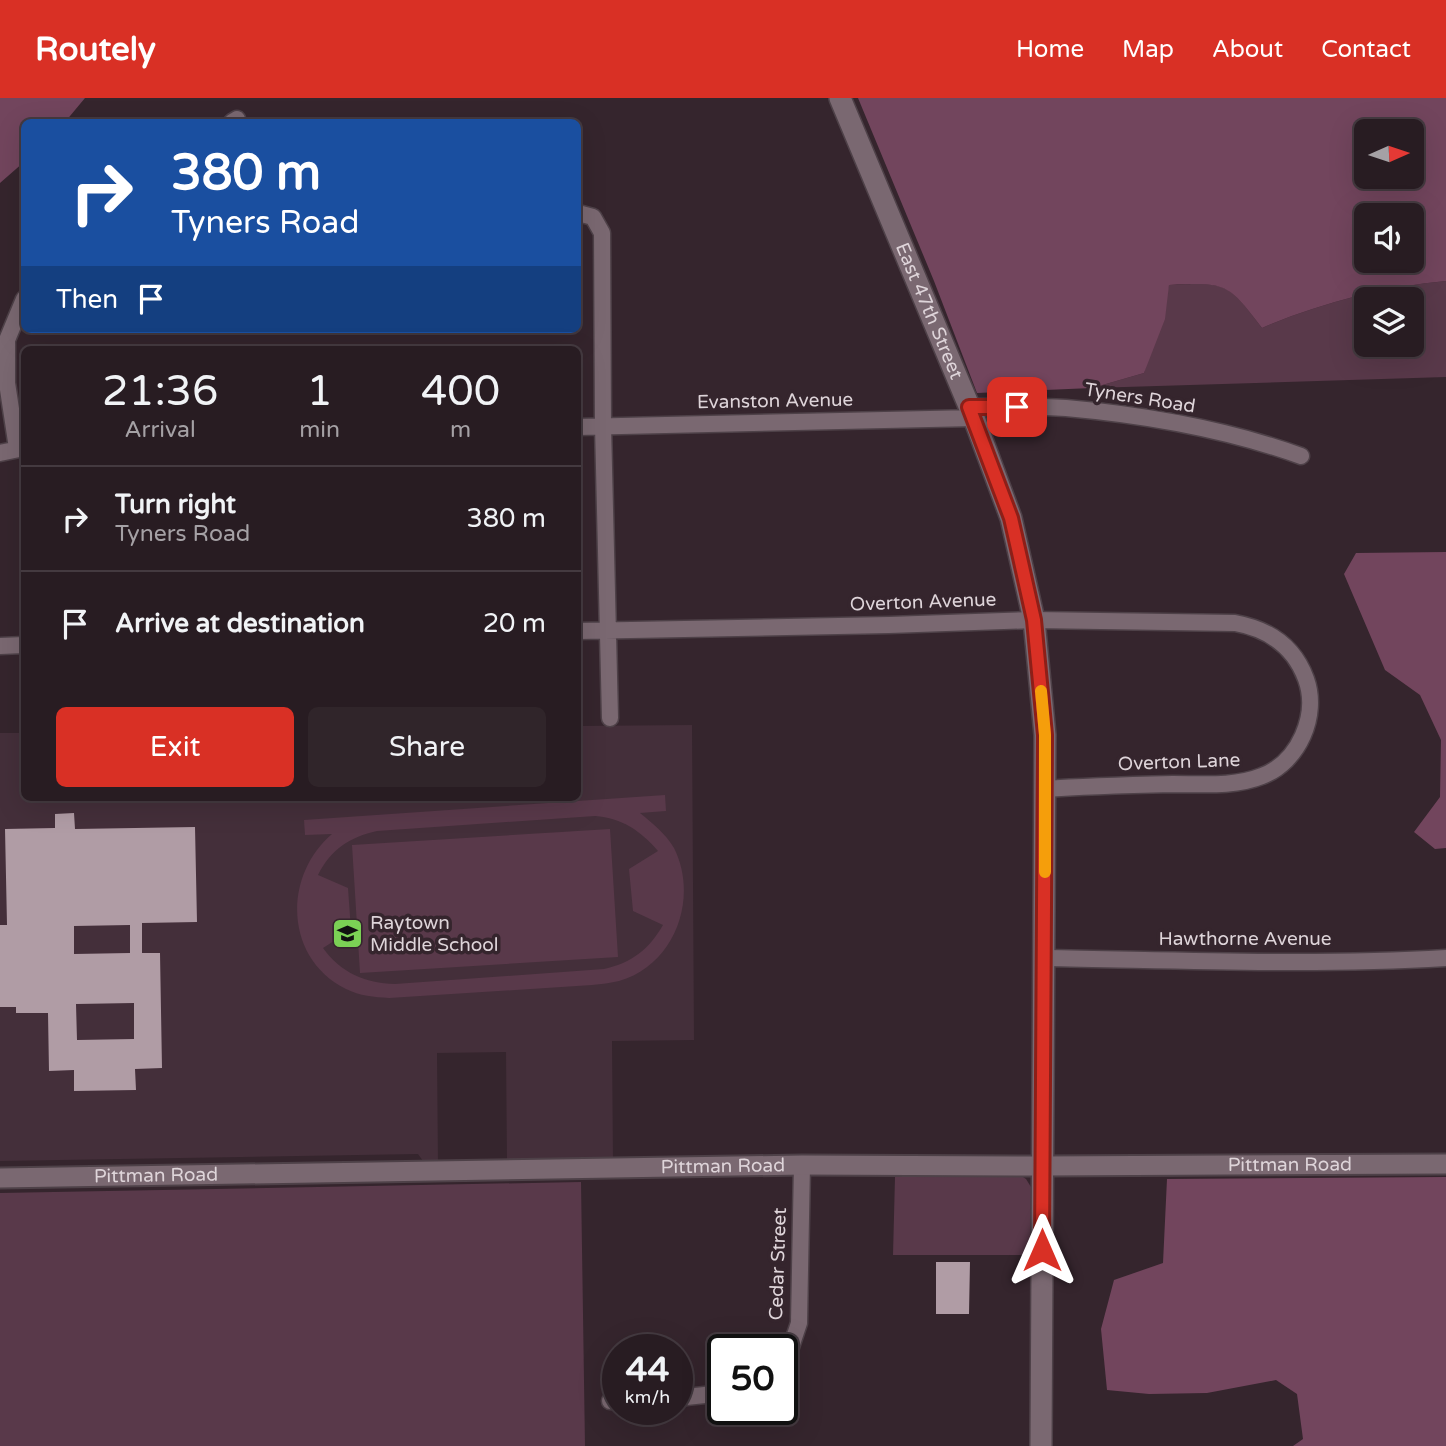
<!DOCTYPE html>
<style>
:root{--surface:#281c22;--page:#30252a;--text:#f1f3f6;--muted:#a5a1a5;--line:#443a40;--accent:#d93025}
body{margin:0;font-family:"Varela Round",sans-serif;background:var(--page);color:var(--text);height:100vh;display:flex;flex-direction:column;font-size:26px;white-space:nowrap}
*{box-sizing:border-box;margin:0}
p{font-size:23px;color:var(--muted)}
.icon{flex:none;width:38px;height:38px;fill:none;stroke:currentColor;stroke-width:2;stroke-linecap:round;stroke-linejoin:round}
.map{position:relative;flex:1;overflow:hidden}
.side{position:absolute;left:21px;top:248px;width:560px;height:455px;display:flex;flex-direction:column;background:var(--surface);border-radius:10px;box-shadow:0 7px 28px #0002,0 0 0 2px var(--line)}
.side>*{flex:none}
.banner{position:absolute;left:21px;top:21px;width:560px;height:214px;border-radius:10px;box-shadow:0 7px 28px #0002,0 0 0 2px var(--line);background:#1a4fa0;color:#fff;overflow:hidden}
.needle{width:46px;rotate:87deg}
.controls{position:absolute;left:1354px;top:21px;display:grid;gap:14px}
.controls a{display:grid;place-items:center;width:70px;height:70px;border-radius:10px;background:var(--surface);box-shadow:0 7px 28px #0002,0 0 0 2px var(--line);font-size:35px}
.speed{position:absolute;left:602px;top:1236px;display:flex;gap:14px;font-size:35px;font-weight:700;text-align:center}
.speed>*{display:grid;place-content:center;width:91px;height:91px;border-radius:50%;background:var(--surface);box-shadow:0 7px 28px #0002,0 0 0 2px var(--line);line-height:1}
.speed small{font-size:18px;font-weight:400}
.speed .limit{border:4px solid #111;border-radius:10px;background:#fff;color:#111}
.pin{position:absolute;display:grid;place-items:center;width:60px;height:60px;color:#fff;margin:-30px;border-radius:14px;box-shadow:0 4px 10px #0006}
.me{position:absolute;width:77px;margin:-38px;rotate:0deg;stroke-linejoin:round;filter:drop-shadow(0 0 5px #0008)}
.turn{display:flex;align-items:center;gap:24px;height:147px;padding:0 35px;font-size:32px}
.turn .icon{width:91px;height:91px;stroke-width:2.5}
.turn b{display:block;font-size:49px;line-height:60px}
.then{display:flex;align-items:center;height:66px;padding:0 35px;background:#0003;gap:14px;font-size:26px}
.eta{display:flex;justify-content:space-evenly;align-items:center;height:119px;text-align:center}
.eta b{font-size:42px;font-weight:600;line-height:49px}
.cta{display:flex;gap:14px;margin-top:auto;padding:14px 35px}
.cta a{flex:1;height:80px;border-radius:10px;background:var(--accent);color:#fff;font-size:28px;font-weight:600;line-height:80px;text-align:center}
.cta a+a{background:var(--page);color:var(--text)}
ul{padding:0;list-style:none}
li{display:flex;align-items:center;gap:21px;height:105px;padding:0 35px;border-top:2px solid var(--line)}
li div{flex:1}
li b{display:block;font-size:26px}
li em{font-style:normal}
header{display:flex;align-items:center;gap:42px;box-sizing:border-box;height:98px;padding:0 35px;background:var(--accent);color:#fff}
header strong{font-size:33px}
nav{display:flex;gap:38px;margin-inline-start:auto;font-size:24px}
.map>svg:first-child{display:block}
.built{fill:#442f3a}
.green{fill:#59394a;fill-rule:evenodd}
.forest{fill:#72455d;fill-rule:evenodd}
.building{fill:#b09ca5;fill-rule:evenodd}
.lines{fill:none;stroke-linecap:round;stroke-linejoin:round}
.minor-casing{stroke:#4e4148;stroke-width:19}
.tertiary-casing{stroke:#4e4148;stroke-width:23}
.secondary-casing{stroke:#4e4148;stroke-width:24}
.minor{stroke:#7a6871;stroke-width:16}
.tertiary{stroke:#7a6871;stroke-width:19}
.secondary{stroke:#7a6871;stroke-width:21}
.route-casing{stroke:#8d1f18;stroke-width:18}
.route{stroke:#d93025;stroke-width:12}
.slow{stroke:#f59e0b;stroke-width:12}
.labels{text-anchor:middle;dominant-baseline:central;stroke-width:7;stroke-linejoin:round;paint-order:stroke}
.street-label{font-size:19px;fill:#ded4d9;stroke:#35252d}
.poi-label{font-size:19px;fill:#ded4d9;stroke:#35252d;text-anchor:start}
</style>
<header>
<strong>Routely</strong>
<nav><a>Home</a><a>Map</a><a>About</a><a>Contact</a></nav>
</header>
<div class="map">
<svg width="1446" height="1348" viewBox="0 0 1446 1348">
<rect width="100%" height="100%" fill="#35252d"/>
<!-- built -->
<path class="built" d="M692 627 694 942 612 943 613 1064 507 1066 506 954 437 955 438 1066 423 1063 418 1056 0 1063V635H24V700H578V628Z"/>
<!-- green -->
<path class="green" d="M1446 183V279L1092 290 1144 275 1169 187C1226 184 1228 184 1262 230 1320 205 1382 189 1446 183ZM1367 201H1412V247H1367Z
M665 697 666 713 640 715C652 725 666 736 674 750 699 800 675 867 619 883 611 885 601 886 592 887L389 900C374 899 360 898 346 891 285 861 282 779 332 736L305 737 304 722ZM595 718C622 720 641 733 658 753L629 771 633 813 663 827C649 851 632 865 604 871L395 886C365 885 341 875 323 850L351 832 348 790 318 777C331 751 350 739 377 733Z
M610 731 618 859 360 875 352 747Z
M1020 1077 1026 1081 1031 1089 1030 1157H893L895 1079Z
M581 1084 585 1348H0V1095Z"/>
<!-- forest -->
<path class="forest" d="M0 0H85L65 24H24V64L0 85Z
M858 0H1446V183C1382 189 1320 205 1262 230 1228 185 1226 184 1169 187L1165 221 1144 275 1092 290 977 295 934 183ZM1367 33H1412V79H1367ZM1367 117H1412V163H1367Z
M1446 454V750L1435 751 1414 734 1440 699 1441 642 1420 597 1385 572 1344 476 1356 455Z
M1446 1079V1348H1293L1303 1341 1297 1296 1276 1282 1207 1295 1149 1296 1107 1292 1101 1231 1114 1182 1163 1165 1167 1081Z"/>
<!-- building -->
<path class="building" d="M74 715 75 731 195 729 197 824 142 825V855H160L162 970 135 971 136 992 74 993V972L49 973 48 915H16V909H0V827H7L5 731 55 730V716ZM130 827V855L74 856V828ZM134 905V941L77 942 76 906Z
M936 1164H970L969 1216H936Z"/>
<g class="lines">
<defs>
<path id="minor" d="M232 24 237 21
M578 115 593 119 602 135 603 328 610 620
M969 309C1001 309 1034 308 1066 310 1145 317 1226 331 1301 358
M578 329 974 320
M17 350 7 285V242L24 201
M0 355 24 350
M578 533 889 527 1034 522 1235 525C1268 531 1294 548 1306 581 1319 617 1299 664 1262 678 1235 689 1202 686 1173 686 1130 687 1088 688 1045 691
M0 548 24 547
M1044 860C1178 862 1312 868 1446 860
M782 1264 790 1252 799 1225 802 1067
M677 1300 723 1295
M610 1303H618"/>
<g id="tertiary">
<path id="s1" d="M0 1080 802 1067 1043 1068 1446 1066"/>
</g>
<g id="secondary">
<path id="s2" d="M840 0 974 320 1011 420 1034 522 1045 637 1041 1348"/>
</g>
</defs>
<!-- minor casing -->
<use href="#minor" class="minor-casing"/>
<!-- tertiary casing -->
<use href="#tertiary" class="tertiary-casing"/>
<!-- secondary casing -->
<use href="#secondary" class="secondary-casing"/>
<!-- minor -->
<use href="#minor" class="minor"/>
<!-- tertiary -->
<use href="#tertiary" class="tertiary"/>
<!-- secondary -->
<use href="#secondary" class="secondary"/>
</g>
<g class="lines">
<defs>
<path id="route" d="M1017 309H969L1011 420 1019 455 1034 522 1045 637 1042 1152"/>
</defs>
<!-- route casing -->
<use href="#route" class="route-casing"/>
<!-- route -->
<use href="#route" class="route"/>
<!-- slow -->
<path class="slow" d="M1041 593 1045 637V774"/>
</g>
<!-- icons -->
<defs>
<symbol id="school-square" viewBox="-11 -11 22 22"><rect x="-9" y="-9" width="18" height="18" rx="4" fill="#7bd155" stroke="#35252d"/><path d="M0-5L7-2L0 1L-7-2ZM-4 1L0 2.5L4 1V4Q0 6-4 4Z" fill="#111"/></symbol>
</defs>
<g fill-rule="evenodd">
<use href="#school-square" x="330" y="818" width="35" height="35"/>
</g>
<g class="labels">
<!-- street labels -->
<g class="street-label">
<text stroke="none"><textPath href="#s2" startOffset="231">East 47th Street</textPath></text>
<text transform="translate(1140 300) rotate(9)">Tyners Road</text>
<text transform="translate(775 303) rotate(-1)">Evanston Avenue</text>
<text transform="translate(923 504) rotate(-2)">Overton Avenue</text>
<text transform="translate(1179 664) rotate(-2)">Overton Lane</text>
<text x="1245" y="841">Hawthorne Avenue</text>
<text stroke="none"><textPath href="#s1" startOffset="1290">Pittman Road</textPath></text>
<text stroke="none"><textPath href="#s1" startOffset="723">Pittman Road</textPath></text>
<text stroke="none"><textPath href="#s1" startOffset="156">Pittman Road</textPath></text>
<text transform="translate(778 1166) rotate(-88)">Cedar Street</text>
</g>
<!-- poi labels -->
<g class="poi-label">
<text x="370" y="825">Raytown<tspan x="370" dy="22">Middle School</tspan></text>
</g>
</g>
</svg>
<div class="controls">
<a><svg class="needle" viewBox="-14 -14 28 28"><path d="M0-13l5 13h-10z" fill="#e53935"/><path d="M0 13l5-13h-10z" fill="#a5a1a5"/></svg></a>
<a><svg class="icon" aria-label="sound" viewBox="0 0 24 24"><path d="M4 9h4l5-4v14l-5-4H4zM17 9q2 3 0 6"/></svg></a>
<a><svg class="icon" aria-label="layers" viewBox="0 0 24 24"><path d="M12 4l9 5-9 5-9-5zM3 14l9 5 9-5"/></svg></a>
</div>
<div class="speed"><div>44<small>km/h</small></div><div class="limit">50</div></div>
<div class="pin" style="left:1017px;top:309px;background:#d93025"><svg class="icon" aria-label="arrive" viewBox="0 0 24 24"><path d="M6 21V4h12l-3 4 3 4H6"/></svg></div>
<svg class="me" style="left:1042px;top:1152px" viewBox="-20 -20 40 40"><path d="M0-17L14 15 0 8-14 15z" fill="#d93025" stroke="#fff" stroke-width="4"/></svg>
<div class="banner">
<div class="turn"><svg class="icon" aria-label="right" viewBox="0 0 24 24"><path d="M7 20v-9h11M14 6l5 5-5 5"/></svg><div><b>380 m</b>Tyners Road</div></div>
<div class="then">Then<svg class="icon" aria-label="arrive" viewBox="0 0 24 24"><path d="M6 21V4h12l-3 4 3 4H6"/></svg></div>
</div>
<section class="side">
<div class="eta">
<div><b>21:36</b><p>Arrival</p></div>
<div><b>1</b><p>min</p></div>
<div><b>400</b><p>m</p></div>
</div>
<ul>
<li><svg class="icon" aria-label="right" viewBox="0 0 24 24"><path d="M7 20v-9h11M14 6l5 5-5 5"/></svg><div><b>Turn right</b><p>Tyners Road</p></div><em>380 m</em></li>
<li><svg class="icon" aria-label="arrive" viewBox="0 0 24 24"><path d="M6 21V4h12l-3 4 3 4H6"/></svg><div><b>Arrive at destination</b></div><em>20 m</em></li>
</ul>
<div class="cta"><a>Exit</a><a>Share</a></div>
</section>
</div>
